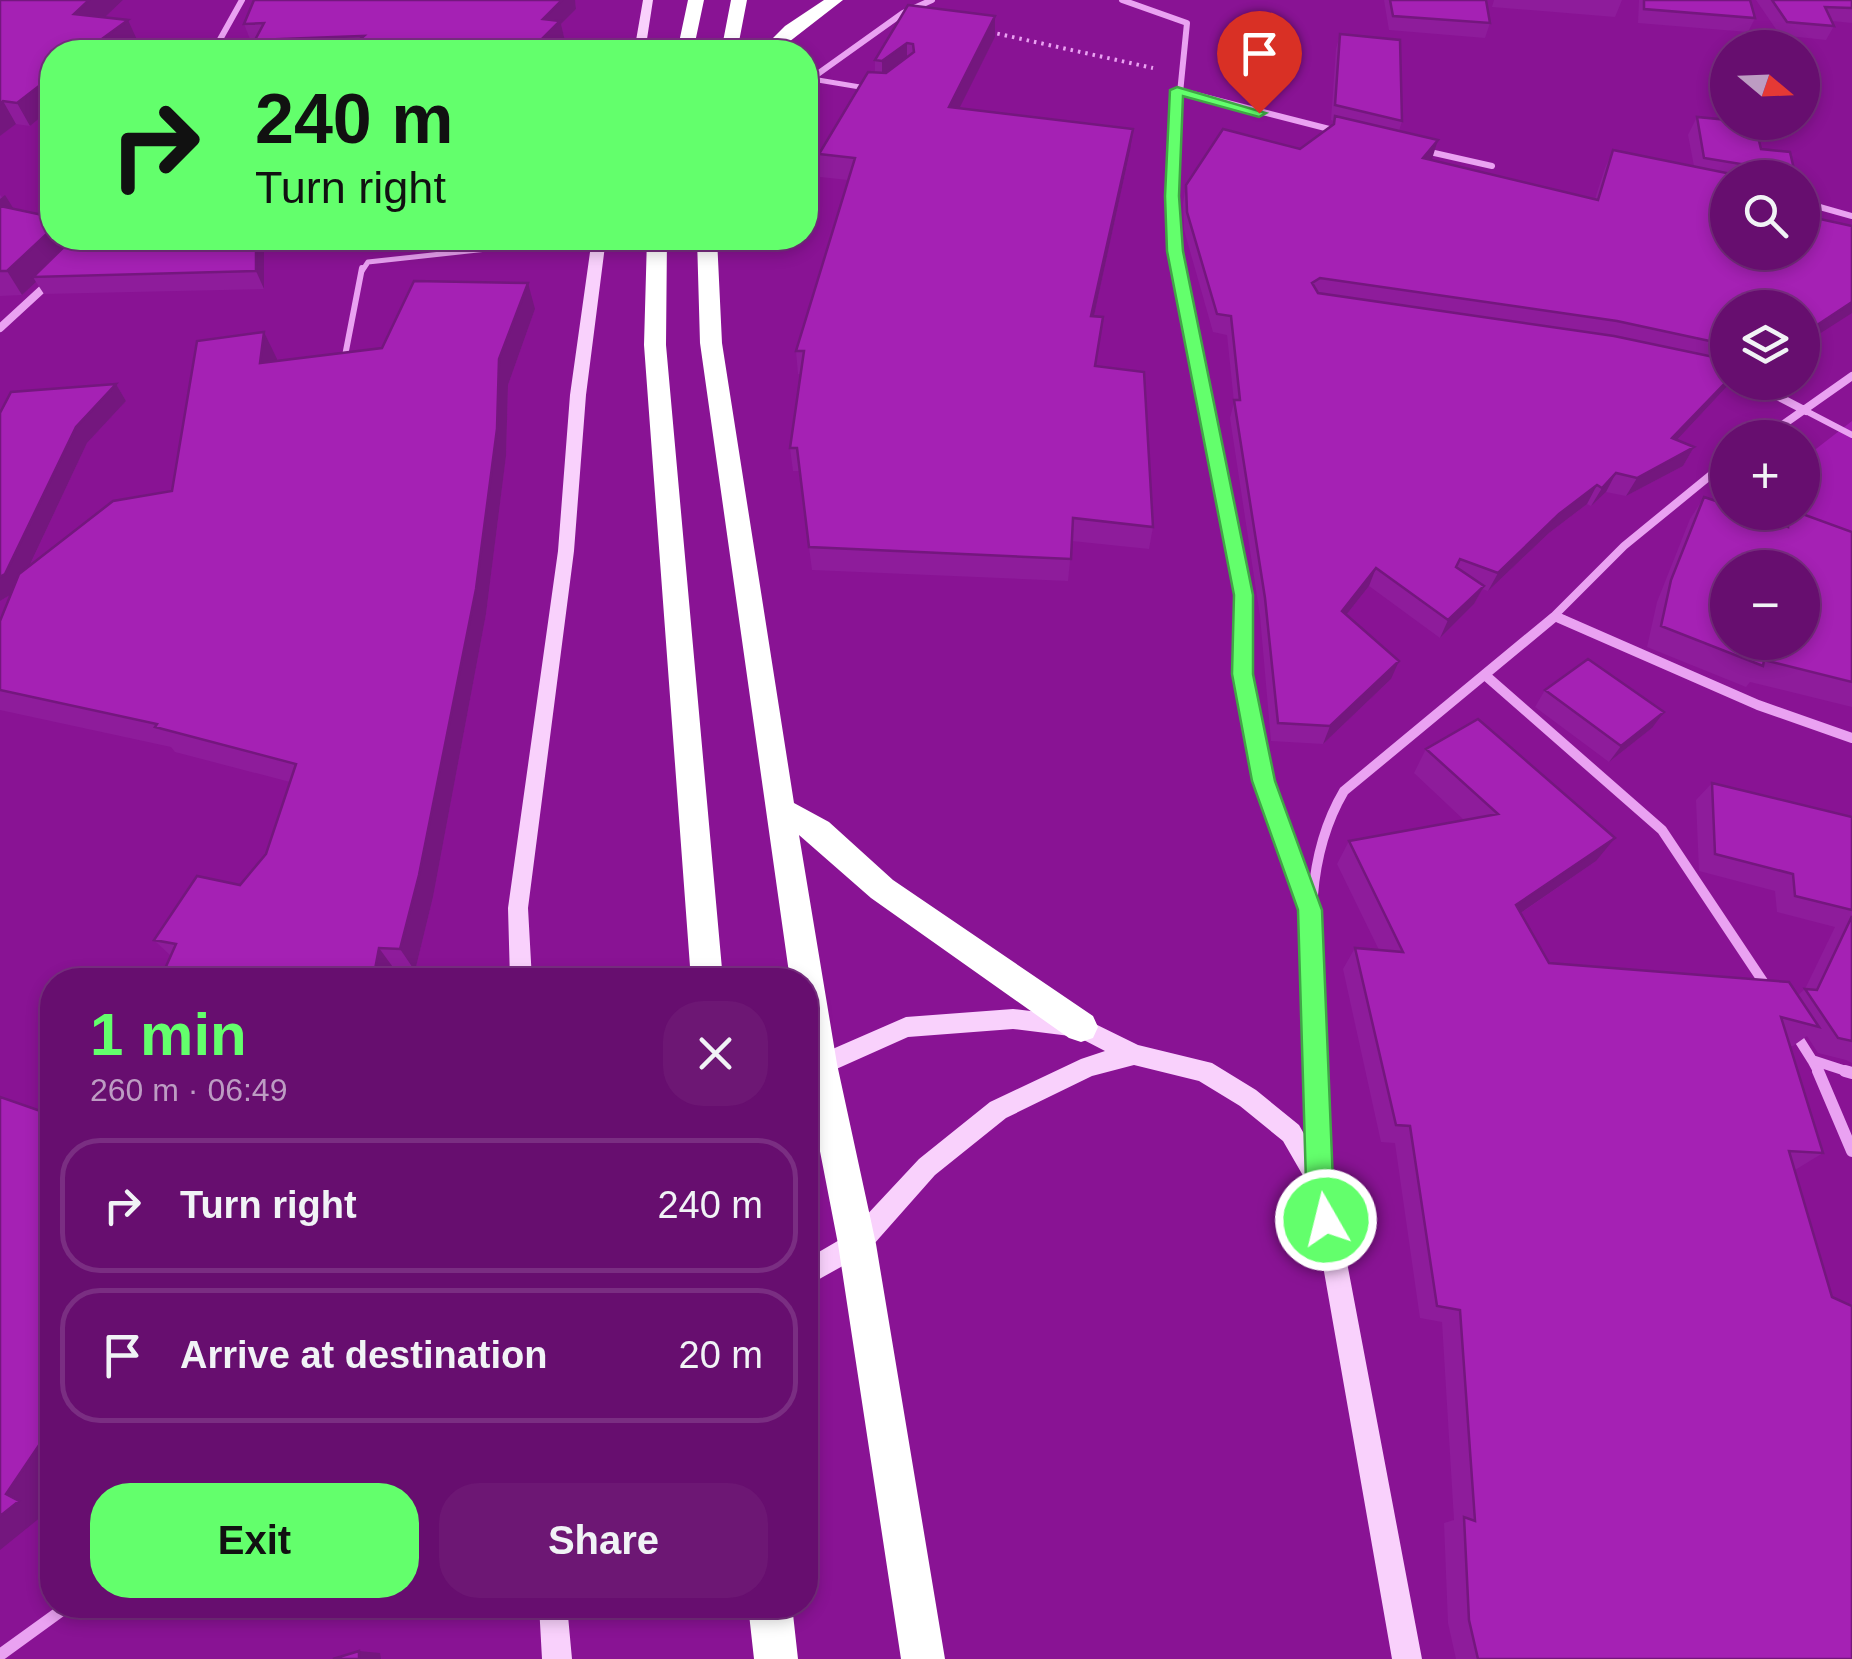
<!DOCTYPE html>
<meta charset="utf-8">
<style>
:root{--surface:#670e6f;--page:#6d1774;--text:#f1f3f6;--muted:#bd9cc3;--line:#7a2e82;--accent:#63ff6c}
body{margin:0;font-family:Helvetica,sans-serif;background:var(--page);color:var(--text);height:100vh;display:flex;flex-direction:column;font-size:38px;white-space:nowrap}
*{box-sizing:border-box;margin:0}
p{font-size:32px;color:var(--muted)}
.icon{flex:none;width:55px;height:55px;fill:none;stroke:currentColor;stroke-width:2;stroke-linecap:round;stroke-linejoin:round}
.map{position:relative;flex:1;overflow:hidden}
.drawer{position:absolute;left:40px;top:968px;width:778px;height:650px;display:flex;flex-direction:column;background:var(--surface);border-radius:40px;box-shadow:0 5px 15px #0003,0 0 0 2px var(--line)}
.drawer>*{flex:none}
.top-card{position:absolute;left:40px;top:40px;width:778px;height:210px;border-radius:40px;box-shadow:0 5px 15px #0003,0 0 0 2px var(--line);background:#63ff6c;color:#111;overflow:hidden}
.needle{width:65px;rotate:109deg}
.buttons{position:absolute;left:1710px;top:30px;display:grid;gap:20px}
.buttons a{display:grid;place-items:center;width:110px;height:110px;border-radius:50%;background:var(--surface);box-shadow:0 5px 15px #0003,0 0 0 2px var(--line);font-size:50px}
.pin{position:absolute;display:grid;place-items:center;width:85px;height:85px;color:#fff;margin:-102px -42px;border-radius:50% 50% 50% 0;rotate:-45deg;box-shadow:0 0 10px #0007}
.pin .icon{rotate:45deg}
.me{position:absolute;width:110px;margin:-55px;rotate:352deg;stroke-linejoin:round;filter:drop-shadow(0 0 8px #0008)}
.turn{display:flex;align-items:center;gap:35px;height:210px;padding:0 50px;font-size:45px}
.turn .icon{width:130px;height:130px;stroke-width:2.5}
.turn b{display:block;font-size:70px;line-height:85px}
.round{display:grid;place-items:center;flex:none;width:105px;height:105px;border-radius:40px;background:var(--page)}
.head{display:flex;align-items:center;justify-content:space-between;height:170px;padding:0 50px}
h1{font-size:60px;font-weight:600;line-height:75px;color:var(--accent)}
.action{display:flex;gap:20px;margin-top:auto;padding:20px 50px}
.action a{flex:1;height:115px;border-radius:40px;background:var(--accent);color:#111;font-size:40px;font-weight:600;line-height:115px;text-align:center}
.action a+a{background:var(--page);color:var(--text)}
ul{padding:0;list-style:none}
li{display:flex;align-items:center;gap:30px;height:135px;margin:0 20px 15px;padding:0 30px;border:5px solid var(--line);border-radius:40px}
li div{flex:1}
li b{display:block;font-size:38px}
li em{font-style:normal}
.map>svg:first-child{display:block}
.green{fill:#9f1baf}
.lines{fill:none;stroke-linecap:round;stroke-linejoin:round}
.path{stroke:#eaa2f2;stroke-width:4;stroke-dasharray:2.5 5;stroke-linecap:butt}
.lane-far1{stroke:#eaa2f2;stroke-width:5}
.lane{stroke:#eaa2f2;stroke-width:6}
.street-far3{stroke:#eaa2f2;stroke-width:6}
.street-far2{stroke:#eaa2f2;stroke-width:8}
.street-far1{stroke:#eaa2f2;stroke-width:10}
.street{stroke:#eaa2f2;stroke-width:12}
.secondary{fill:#f9d1fc;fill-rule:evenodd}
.highway{fill:#fff;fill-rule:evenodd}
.wall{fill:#8e1c9b}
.shaded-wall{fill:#74177e}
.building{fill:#a521b4;stroke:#74177e;stroke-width:2.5;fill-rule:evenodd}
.route{fill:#63ff6c;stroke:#40a646;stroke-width:2.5}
</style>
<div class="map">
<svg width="1852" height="1659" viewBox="0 0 1852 1659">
<rect width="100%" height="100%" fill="#891394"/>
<!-- green -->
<path class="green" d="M1852 421V550L1733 512H1802L1803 459Z"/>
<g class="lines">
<!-- path -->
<path class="path" d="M990 32 1153 68"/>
<!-- lane-far1 -->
<path class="lane-far1" d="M812 79 866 88
M362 271 368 262 588 238"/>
<!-- lane -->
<path class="lane" d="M344 361 362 268
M1806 411 1852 435"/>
<!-- street-far3 -->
<path class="street-far3" d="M1122 0 1187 23 1174 153 1179 271
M213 52 242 0
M805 83 903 13 932 0
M1177 90 1341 132
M1421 150 1492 166
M1802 202 1852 216"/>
<!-- street-far2 -->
<path class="street-far2" d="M1178 268 1244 595V620
M0 328 50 282
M1750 382 1806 411
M1764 438 1852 376
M1555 616 1565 620
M1550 620 1624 546 1728 461"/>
<!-- street-far1 -->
<path class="street-far1" d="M1244 618C1242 721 1275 813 1310 909
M1559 618 1758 705 1852 738
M1485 675 1662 830 1768 989
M1795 1033 1812 1060 1852 1073
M1812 1060 1819 1073
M1319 1073C1317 978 1293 877 1344 791L1553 618"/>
<!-- street -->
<path class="street" d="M1319 1071 1320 1172
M1818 1071 1852 1151
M1845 1071 1852 1073
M0 1655 69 1605"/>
<!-- secondary -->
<path class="secondary" d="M643 0H653L645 52H634Z
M592 238H606L586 395 574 551 528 908 532 980H510L508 908 558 551 570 395Z
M1013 1009 1081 1017 1138 1045 1212 1063 1256 1090 1299 1125 1332 1183 1422 1659H1392L1309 1186 1283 1141 1240 1106 1199 1081 1134 1065 1092 1076 1006 1118 935 1175 866 1253 805 1287V1260L848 1235 919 1159 990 1102 1081 1059 1105 1051 1078 1037 1013 1029 908 1037 805 1083V1061L906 1017Z
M539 1605H567L572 1659H542Z"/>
<!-- highway -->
<path class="highway" d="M688 0H704L693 52H677Z
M731 0H747L737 52H721Z
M824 0H843L776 52H759L785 26Z
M647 238H667L666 345 723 980H691L644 345Z
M697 238H717L722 343 794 803 829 822 893 880 1093 1016 1098 1027 1093 1038 1081 1042 1069 1038 871 898 799 835 837 1064 876 1244 945 1659H901L838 1244 805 1074V980H790L700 343Z
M748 1605H792L798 1659H754Z"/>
</g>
<!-- wall -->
<path class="wall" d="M0 0H123L105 17 138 42 125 52H52V108L30 126 16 124 0 136Z
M254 0H575L576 9 561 24 565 41 553 52H260L256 44H252L244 24Z
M1384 0H1486L1490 23 1485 38 1389 30Z
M1494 0H1622L1615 17 1492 7Z
M1639 0H1750L1755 18 1748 32 1638 23Z
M1756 0H1852V23L1832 21 1834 26 1826 40 1780 35Z
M908 5 995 16V37L959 108 1130 151 1094 316 1096 366 1153 527 1149 549 1072 541 1068 581 812 570 799 471H793L790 448 801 374H798L796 351 848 180 820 177 819 154 875 72V60Z
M1340 34 1402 121 1399 131 1432 159 1431 160 1595 199 1605 168 1613 150 1694 166 1688 135 1697 117 1755 124 1728 308V382H1731L1677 440 1694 447 1683 466 1626 496 1606 492 1591 506 1587 504 1549 533 1488 591 1482 589 1474 604 1440 638 1369 586 1346 615 1391 679 1323 744 1271 741 1260 616 1230 418 1234 402 1227 335 1213 332 1184 230 1183 203 1186 185 1300 149 1332 125 1334 121 1331 120 1336 49Z
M0 195 13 209 52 238 264 252V289L44 294 36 282 22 295 0 296Z
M535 309 508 385 506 456 486 614 433 897 415 971 395 970 393 980H160L171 956 154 940 240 885 266 854 290 782 175 752 171 747 0 710V621L11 594 0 601V413L116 384 126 401 87 443 29 567 172 491 264 332 277 361 382 348Z
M1704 497 1778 523 1786 512H1797L1852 532V707L1750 682 1746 687 1647 647 1657 602 1690 519Z
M1545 690 1652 728 1609 762 1535 707Z
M1426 749 1596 861 1521 913 1549 963 1798 995 1805 989 1835 927 1777 912 1775 891 1699 871 1696 800 1712 783 1852 817V1063L1846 1060 1818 1053 1807 1036 1793 1046H1789L1823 1153 1795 1170 1852 1659H1456L1448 1623 1444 1523 1454 1520 1442 1322 1420 1318 1395 1143 1381 1142 1343 969 1355 948 1379 950 1337 864 1349 841 1464 820 1414 773Z"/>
<!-- shaded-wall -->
<path class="shaded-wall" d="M89 0H123L85 36 74 14Z
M562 0H575L576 9 561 24 565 41 553 52H529L543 19Z
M995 16V37L949 129V107Z
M128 20 138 42 125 52H84Z
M907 43V64L882 82V61Z
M52 76V108L30 126 17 103Z
M3 101 16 124 0 136V104Z
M1133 129 1130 151 1089 339 1091 316Z
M1438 140 1432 159 1417 176 1423 158Z
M5 195 20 219 0 217V199Z
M52 229V238H73L33 277 36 282 22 295 7 271Z
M256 238 264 252V289L256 271Z
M528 283 535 309 508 385 506 456 486 614 433 897 415 971 400 949 499 359Z
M1852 302V313L1802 345V335Z
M264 332 277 359 273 389 260 363Z
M1728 380V382H1731L1661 457 1672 438Z
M116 384 126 401 87 443 18 590 0 601V577L76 427Z
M1694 447 1683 466 1626 496 1637 478Z
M1616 473 1606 492 1591 506 1602 488Z
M1597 485 1587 504 1549 533 1488 591 1498 573 1559 514Z
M1376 568 1369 586 1335 629 1342 611Z
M1484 586 1474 604 1440 638 1448 620Z
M1399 661 1391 679 1323 744 1330 726Z
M1664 712 1652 728 1609 762 1621 746Z
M1615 838 1596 861 1500 927 1516 905Z
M379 948 395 970 393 980H373Z
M52 1426V1482L40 1501 52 1508 0 1550V1516L6 1494Z
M359 1651 380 1653 381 1659H359Z"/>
<!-- building -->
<path class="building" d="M0 0H89L74 14 128 20 84 52H52V76L17 103 3 101 0 104Z
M254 0H562L543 19 560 21 529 52H345L364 36 255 40 264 23 244 24Z
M1390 0H1486L1490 23 1393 16Z
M1644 0H1750L1755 18 1644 9Z
M1772 0H1852V8L1825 7 1834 26 1787 22Z
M908 5 995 16 949 107 1133 129 1091 316 1103 317 1095 366 1144 372 1153 527 1073 518 1071 559 809 547 797 448H790L804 351H796L855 158 819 154 868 72 886 73 914 52 913 44 907 43 882 61 875 60Z
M1340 34 1400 40 1402 121 1335 105Z
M1335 116 1438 140 1423 158 1598 200 1613 150 1741 176V164L1704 158 1697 117 1728 120V122L1755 124 1761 149 1790 152 1796 178H1728V252H1802V202L1806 216 1852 226V302L1802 335V308H1728V345L1617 321 1320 278 1312 283 1318 293 1614 336 1728 360V380L1672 438 1694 447 1637 478 1616 473 1602 488 1597 485 1559 514 1498 573 1460 559 1456 567 1484 586 1448 620 1376 568 1342 611 1399 661 1330 726 1278 723 1265 598 1234 400H1240L1231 316 1217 314 1187 212 1186 185 1223 129 1300 149 1334 124Z
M0 206 52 217V229L7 271H0Z
M73 238H256V271L33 277Z
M414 281 528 283 499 359 497 429 476 589 419 875 400 949 379 948 373 980H160L176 944 154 940 197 876 240 885 266 854 296 764 155 727 157 724 0 690V621L19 574 113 501 172 491 197 341 264 332 260 363 382 348Z
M116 384 76 427 5 574 0 577V413L11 392Z
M1704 497 1728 505V512H1748L1788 527V512H1797L1852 532V682L1764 660 1763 666 1661 626 1671 580ZM1728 568H1802V642H1728Z
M1588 659 1664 712 1621 746 1545 690Z
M1478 719 1615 838 1516 905 1549 963 1789 982 1819 1027 1781 1017 1823 1153 1789 1151 1832 1297 1852 1306V1659H1478L1469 1620 1464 1517 1475 1521 1460 1310 1437 1306 1410 1126 1396 1125 1355 948 1403 952 1349 841 1498 814 1426 749Z
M1712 783 1852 817V910L1795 896 1793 874 1715 854Z
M1852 916V1041L1838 1038 1805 989 1817 990Z
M0 1097 52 1115V1426L6 1494 19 1501 0 1516Z
M359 1651V1659H333Z"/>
<!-- route -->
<path class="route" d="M1177 87 1266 113 1259 117 1183 96 1179 196 1183 251 1253 595V674L1275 781 1322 910 1333 1183 1340 1220 1336 1229 1326 1233 1317 1229 1306 1183 1298 910 1252 781 1232 674 1234 595 1167 251 1165 196 1170 90Z"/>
</svg>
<div class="buttons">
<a><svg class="needle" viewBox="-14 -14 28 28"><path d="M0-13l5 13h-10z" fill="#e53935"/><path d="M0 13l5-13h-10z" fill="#bd9cc3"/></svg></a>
<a><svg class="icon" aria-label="search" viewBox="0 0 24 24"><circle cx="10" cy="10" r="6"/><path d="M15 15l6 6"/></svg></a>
<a><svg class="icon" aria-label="layers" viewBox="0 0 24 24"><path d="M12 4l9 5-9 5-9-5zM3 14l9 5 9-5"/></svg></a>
<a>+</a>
<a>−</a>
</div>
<div class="pin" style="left:1259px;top:113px;background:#d93025"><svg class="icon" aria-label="arrive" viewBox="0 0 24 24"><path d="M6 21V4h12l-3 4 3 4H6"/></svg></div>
<svg class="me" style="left:1326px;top:1220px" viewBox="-20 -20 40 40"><circle r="17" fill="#63ff6c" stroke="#fff" stroke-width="3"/><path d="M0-11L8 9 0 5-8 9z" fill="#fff"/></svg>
<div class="top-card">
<div class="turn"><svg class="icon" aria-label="right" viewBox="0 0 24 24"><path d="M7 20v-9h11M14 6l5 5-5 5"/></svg><div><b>240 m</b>Turn right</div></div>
</div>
<section class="drawer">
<div class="head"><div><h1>1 min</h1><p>260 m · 06:49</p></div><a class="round"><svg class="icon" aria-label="close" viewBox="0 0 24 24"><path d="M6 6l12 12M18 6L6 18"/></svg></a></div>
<ul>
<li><svg class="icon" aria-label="right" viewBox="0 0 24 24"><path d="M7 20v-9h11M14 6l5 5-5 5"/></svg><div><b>Turn right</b></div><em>240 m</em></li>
<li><svg class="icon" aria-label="arrive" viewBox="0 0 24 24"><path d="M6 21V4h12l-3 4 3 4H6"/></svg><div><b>Arrive at destination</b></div><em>20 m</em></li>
</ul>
<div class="action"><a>Exit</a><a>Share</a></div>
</section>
</div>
